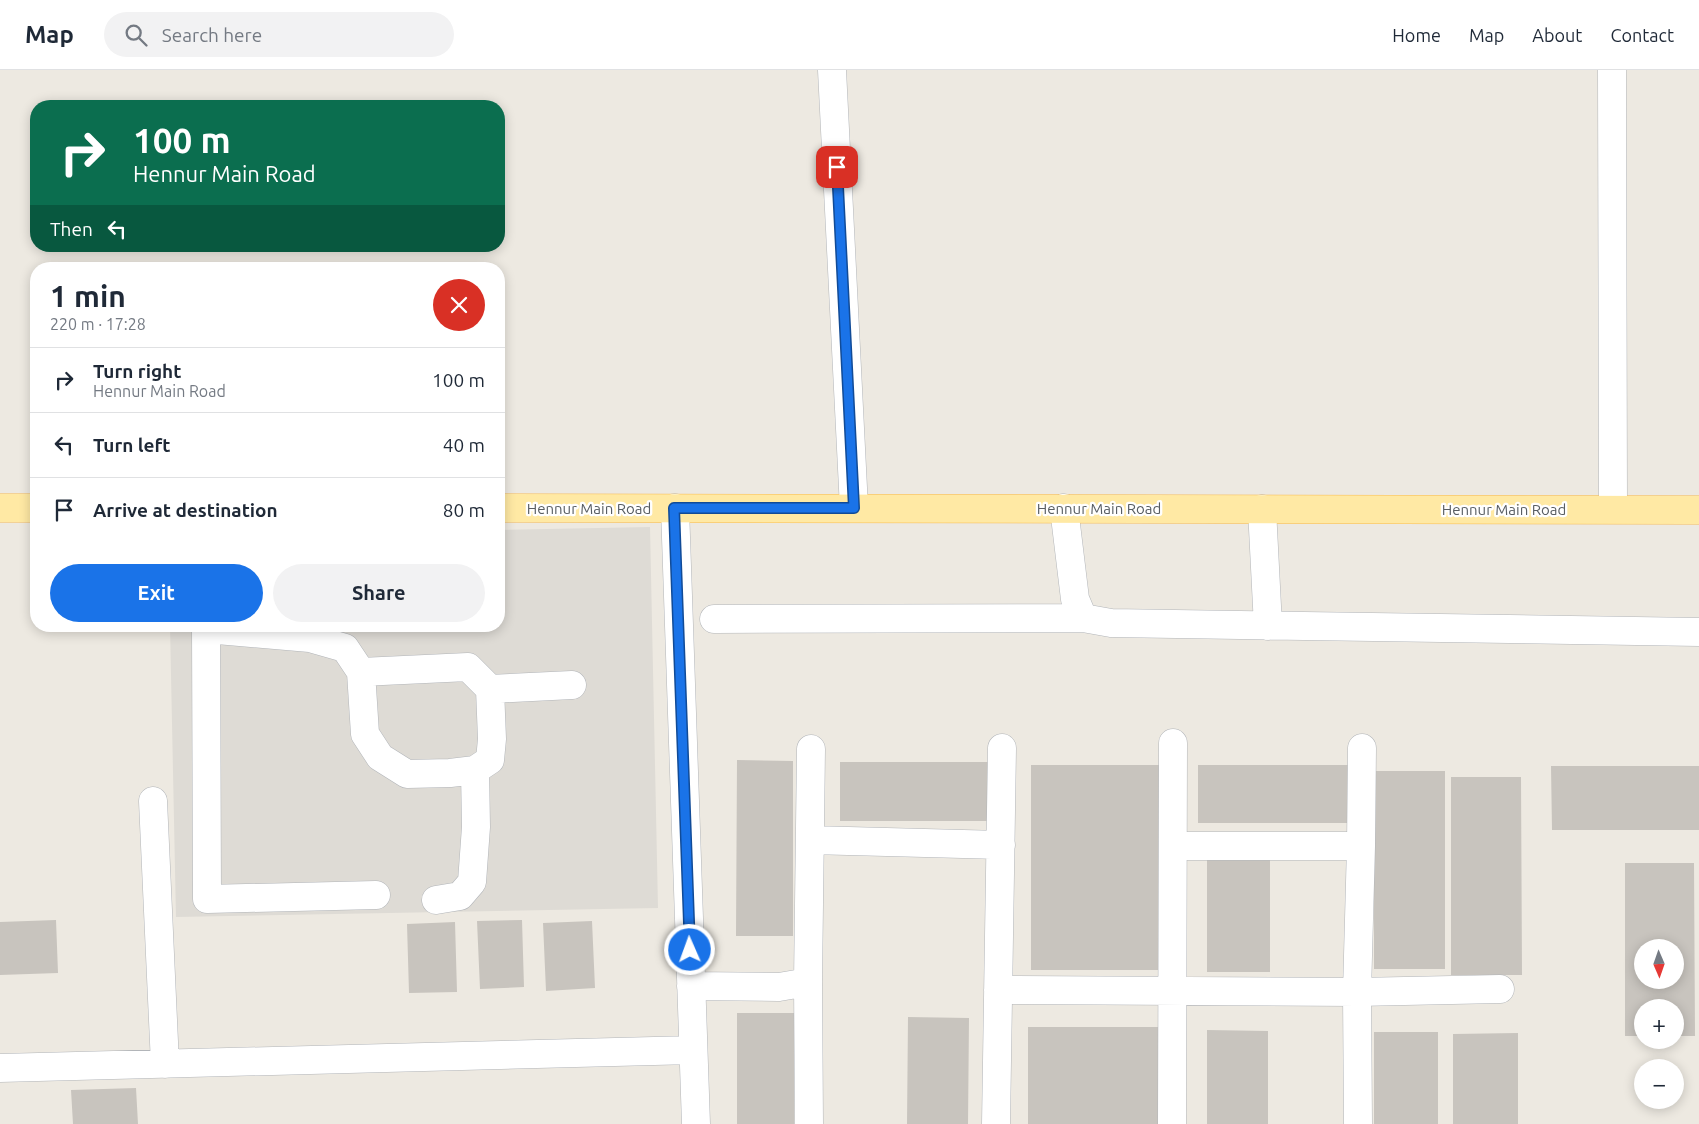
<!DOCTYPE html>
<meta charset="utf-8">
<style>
:root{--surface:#fff;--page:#f2f2f3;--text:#1f2937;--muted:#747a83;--line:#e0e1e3;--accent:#1a73e8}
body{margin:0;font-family:Ubuntu,sans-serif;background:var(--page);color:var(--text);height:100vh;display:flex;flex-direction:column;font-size:19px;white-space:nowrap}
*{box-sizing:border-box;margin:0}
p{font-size:16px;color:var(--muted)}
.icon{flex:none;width:28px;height:28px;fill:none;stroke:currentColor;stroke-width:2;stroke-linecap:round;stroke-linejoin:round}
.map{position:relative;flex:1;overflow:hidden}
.drawer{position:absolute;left:30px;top:192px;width:475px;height:370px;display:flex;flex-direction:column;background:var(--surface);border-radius:20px;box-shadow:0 2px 12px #0003}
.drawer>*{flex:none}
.banner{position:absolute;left:30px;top:30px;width:475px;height:152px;border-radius:20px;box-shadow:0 2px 12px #0003;background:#0b6e4f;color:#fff;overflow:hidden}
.needle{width:32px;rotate:178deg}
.tools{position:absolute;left:1634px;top:869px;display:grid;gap:10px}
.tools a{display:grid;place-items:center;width:50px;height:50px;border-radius:50%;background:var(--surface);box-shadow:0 2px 12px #0003;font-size:25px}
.pin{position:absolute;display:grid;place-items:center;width:42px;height:42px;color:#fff;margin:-21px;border-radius:10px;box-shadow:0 2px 8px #0006}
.me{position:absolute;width:55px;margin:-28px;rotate:358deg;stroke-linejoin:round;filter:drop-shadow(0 0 4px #0008)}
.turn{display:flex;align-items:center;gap:18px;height:105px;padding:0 20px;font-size:22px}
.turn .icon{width:65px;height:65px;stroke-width:2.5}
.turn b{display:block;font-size:35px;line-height:42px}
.then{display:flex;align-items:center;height:48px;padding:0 20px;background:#0003;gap:10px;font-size:19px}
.round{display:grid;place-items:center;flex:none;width:52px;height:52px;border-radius:26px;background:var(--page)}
.summary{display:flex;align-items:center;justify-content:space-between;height:85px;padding:0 20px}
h1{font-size:30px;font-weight:700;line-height:38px}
.button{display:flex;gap:10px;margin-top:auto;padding:10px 20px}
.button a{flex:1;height:58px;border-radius:30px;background:var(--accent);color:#fff;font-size:20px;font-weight:700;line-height:58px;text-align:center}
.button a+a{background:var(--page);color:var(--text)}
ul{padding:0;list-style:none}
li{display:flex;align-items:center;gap:15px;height:65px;padding:0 20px;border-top:1px solid var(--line)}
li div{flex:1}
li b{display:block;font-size:19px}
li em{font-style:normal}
header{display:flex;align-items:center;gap:30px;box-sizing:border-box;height:70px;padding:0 25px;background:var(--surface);border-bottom:1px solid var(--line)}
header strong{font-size:24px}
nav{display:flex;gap:28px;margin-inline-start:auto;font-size:18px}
.search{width:350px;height:45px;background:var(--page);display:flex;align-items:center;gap:12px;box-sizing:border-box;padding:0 18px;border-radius:28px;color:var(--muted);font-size:19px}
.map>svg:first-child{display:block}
.industrial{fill:#dedbd5}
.building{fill:#c8c4be;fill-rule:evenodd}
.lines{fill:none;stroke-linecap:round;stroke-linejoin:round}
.minor-casing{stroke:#b2b5b9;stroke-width:29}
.major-casing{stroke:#f8ba4f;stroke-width:29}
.minor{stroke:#fff;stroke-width:28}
.major{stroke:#ffe9a4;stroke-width:28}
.route-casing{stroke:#114b97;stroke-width:12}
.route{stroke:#1a73e8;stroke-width:9}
.labels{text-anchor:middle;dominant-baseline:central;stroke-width:4.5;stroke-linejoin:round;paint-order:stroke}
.street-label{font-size:15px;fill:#595e63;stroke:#fff}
</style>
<header>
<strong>Map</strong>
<div class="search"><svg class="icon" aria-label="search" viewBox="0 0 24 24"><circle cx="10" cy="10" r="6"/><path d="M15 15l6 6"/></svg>Search here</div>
<nav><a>Home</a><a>Map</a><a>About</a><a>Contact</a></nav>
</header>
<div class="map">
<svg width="1699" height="1054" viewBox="0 0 1699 1054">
<rect width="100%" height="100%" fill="#ede9e1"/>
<!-- industrial -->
<path class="industrial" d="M650 457 658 838 176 847 170 556H499V460Z"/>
<!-- building -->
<path class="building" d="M737 690 793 691V866H736Z
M840 692H989V751H840Z
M1031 695H1163V900H1031Z
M1198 695H1348V753H1198Z
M1551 696H1699V760H1552Z
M1374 701H1445V899H1374Z
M1451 707H1521L1522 905H1451Z
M1207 790H1270V902H1207Z
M1625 793H1694L1695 966H1675V938H1642V966H1625ZM1642 878H1675V910H1642Z
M56 850 58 903 0 905V852Z
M522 850 524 917 480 919 477 851Z
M592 851 595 918 546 921 543 853Z
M455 852 457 922 409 923 407 854Z
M737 943H794V1054H737Z
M908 947 969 948 968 1054H907Z
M1028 957H1163V1054H1028Z
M1207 960 1268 961V1054H1207Z
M1374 962H1438V1054H1374Z
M1518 963V1054H1453V964Z
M136 1018 138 1054H73L71 1020Z"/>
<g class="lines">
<defs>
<path id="minor" d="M832 0 854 438
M1612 0 1613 439
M675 438 696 1054
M1064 438 1075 529 1083 548 1111 553 1699 562
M1262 439 1268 556
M714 549 1083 548
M206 556 207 829 376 825
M206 559 310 568 345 578 361 602 365 664 380 687 407 704 450 703 475 700 490 690 492 669 490 619 468 597 361 602
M490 619 572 615
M153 731 165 994
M810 770 1001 775
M1173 776H1361
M436 830 460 826 472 812 476 757 475 700
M691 916 779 917 808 912
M998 920 1357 922 1500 919
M0 998 693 980
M809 1054 808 912 811 679
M996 1054 1002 678
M1172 1054 1173 673
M1358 1054 1357 922 1361 776 1362 678"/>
<path id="major" d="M0 438H36
M499 438 1699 440"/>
</defs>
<!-- minor casing -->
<use href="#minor" class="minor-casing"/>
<!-- major casing -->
<use href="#major" class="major-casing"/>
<!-- minor -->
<use href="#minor" class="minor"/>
<!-- major -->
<use href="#major" class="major"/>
</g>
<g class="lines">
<defs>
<path id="route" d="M690 880 674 438H854L837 97"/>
</defs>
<!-- route casing -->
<use href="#route" class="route-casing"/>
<!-- route -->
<use href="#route" class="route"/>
</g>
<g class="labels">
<!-- street labels -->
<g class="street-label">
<text x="589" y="438">Hennur Main Road</text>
<text x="1099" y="438">Hennur Main Road</text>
<text x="1504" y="439">Hennur Main Road</text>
</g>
</g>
</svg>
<div class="tools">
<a><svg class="needle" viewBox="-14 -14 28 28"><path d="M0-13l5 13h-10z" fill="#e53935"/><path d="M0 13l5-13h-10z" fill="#747a83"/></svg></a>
<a>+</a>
<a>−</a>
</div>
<div class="pin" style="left:837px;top:97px;background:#d93025"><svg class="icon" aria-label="arrive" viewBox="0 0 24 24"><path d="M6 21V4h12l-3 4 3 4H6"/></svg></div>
<svg class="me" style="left:690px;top:880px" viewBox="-20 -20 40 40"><circle r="17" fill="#1a73e8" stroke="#fff" stroke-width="3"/><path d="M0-11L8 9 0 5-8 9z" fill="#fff"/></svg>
<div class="banner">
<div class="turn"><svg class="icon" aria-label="right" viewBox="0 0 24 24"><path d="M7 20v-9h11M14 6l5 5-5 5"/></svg><div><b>100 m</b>Hennur Main Road</div></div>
<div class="then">Then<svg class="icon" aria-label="left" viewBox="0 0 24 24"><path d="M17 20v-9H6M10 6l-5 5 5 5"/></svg></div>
</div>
<section class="drawer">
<div class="summary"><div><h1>1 min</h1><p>220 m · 17:28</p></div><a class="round" style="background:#d93025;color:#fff"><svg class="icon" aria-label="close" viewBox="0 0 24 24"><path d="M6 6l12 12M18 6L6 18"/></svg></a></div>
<ul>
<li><svg class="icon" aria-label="right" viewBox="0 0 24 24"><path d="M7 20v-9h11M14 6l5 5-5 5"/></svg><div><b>Turn right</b><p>Hennur Main Road</p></div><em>100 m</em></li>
<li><svg class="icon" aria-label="left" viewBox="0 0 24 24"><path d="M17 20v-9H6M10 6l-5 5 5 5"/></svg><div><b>Turn left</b></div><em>40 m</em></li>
<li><svg class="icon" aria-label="arrive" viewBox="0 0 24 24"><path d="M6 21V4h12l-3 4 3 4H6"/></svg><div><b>Arrive at destination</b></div><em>80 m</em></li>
</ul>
<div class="button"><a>Exit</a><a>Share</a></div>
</section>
</div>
